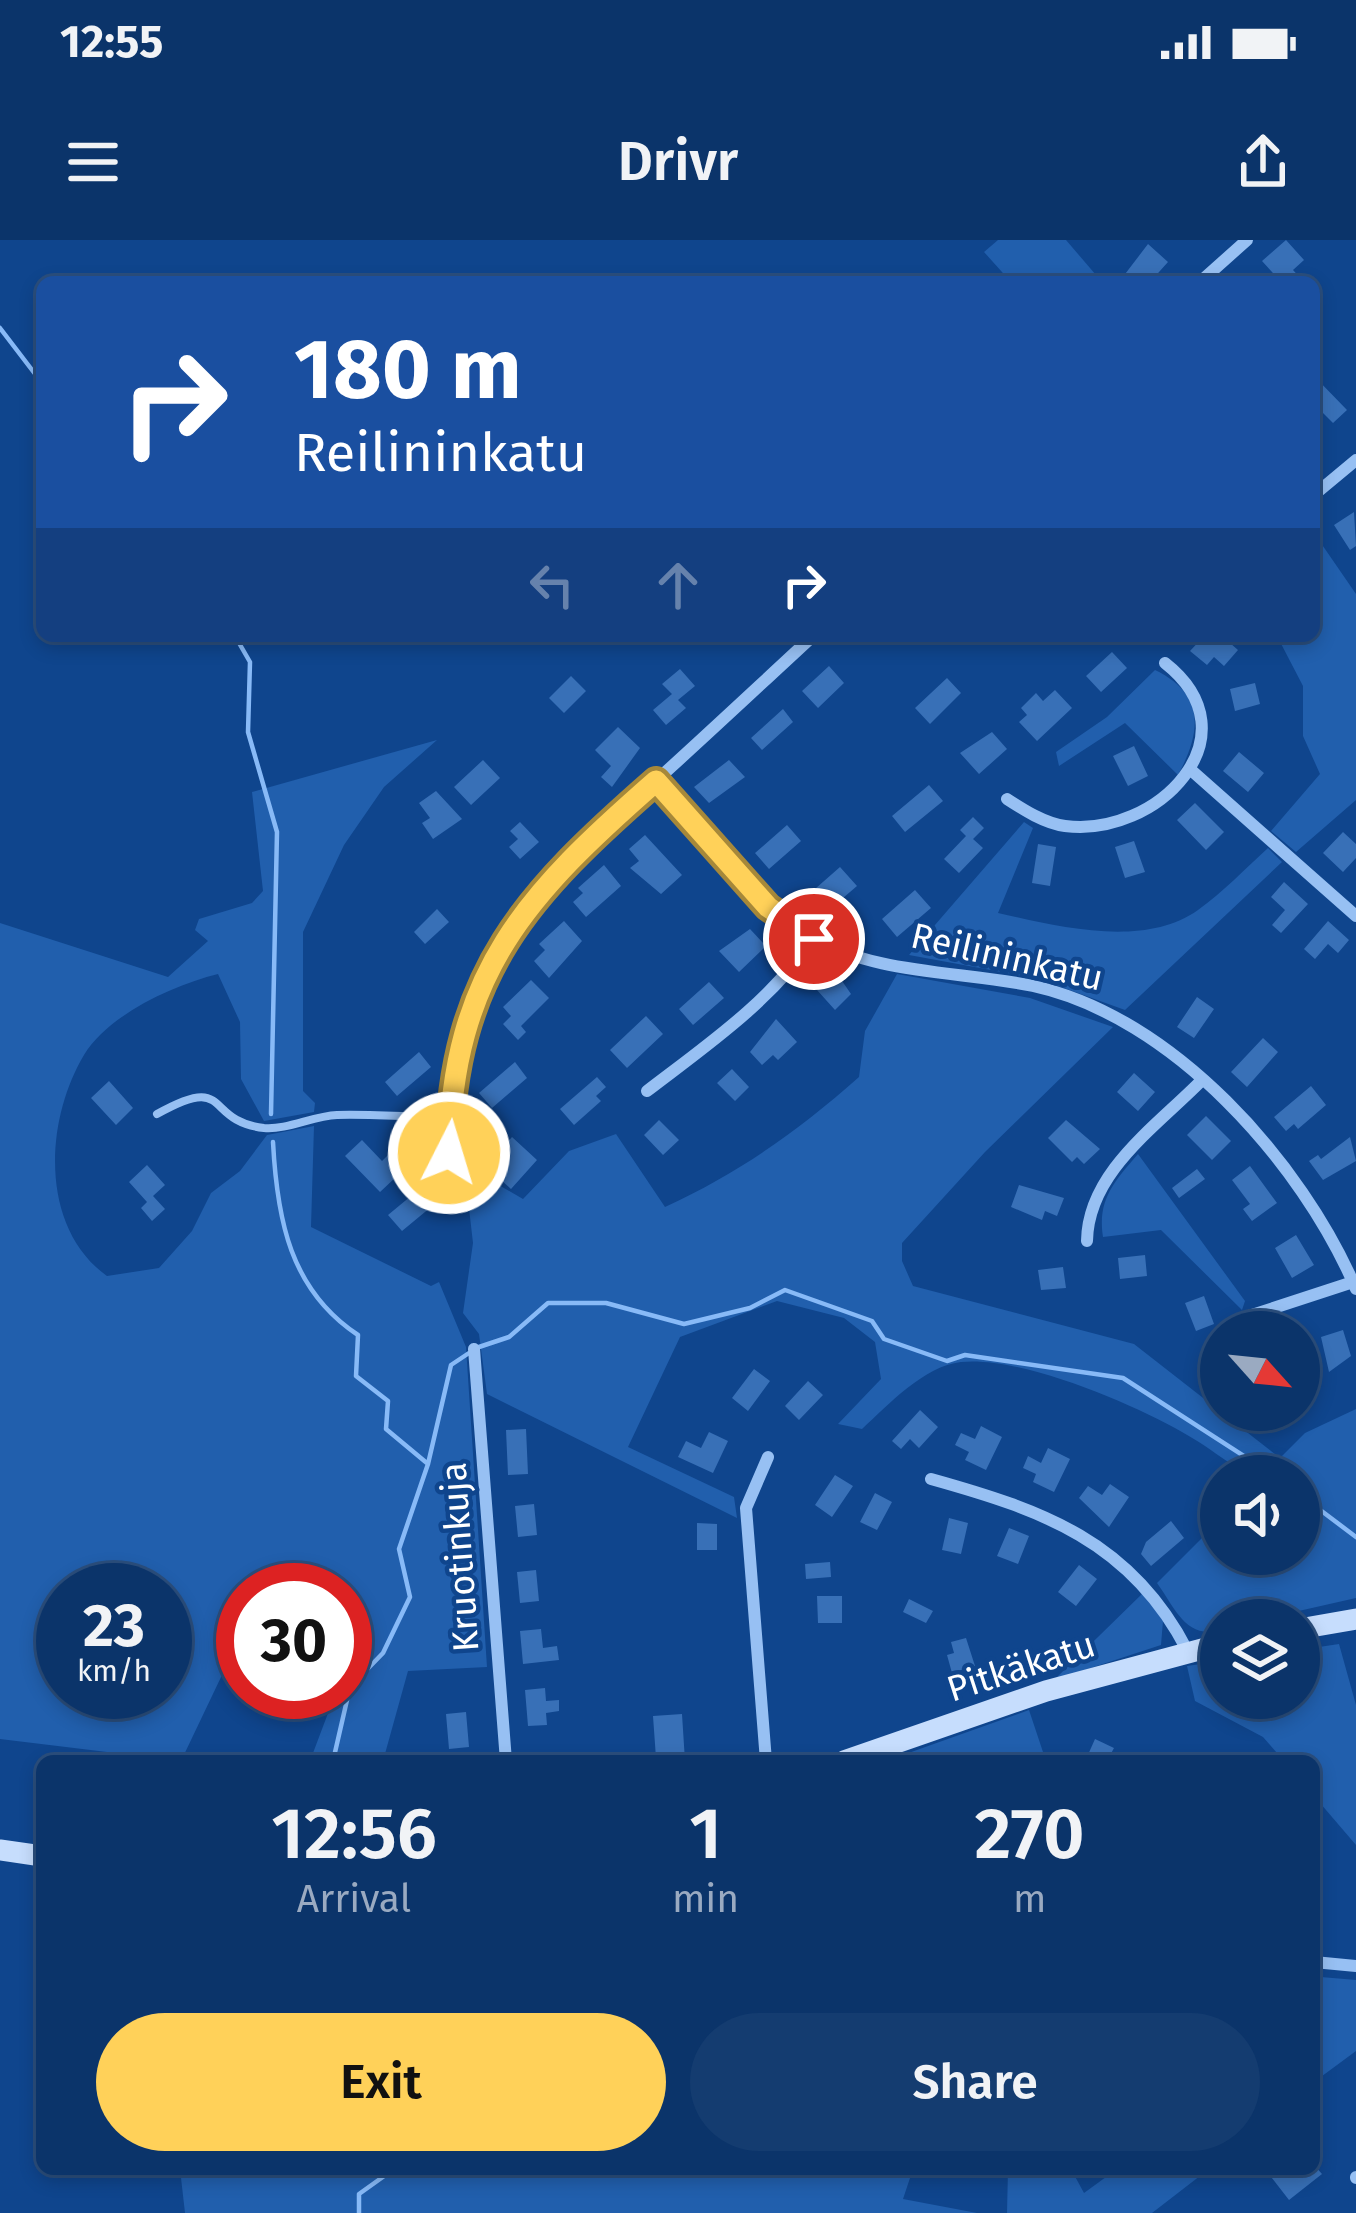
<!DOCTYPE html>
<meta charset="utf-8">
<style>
:root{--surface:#0b346a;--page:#143c70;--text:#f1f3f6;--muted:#9aaac1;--line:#2b4f7e;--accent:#ffd159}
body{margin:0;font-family:"Fira Sans",sans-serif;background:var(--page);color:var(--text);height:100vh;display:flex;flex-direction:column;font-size:45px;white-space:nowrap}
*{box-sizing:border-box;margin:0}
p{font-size:39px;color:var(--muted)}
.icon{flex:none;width:66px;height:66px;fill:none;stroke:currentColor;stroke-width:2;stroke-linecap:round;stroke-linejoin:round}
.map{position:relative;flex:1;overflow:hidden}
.drawer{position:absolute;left:36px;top:1515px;width:1284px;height:420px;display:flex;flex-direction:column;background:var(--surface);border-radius:18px;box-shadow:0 6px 18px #0003,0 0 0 3px var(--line)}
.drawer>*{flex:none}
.guide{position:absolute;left:36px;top:36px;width:1284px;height:366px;border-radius:18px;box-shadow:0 6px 18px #0003,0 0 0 3px var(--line);background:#1a4fa0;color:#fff;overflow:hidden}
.needle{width:78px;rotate:117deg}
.tools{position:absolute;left:1200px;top:1071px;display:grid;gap:24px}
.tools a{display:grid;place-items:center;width:120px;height:120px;border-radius:50%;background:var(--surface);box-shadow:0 6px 18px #0003,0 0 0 3px var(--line);font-size:60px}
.speed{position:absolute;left:36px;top:1323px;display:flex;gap:24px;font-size:60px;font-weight:700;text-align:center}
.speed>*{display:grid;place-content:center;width:156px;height:156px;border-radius:50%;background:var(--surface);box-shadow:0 6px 18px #0003,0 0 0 3px var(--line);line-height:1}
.speed small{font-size:30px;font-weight:400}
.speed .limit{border:18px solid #d22;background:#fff;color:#111}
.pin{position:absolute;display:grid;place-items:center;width:102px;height:102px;color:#fff;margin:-51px;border:6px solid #fff;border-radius:50%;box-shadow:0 3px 12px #0007}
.me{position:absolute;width:132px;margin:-66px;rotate:5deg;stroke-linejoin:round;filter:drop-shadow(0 0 9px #0008)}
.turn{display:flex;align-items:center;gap:42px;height:252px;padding:0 60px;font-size:54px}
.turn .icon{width:156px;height:156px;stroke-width:2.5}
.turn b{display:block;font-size:84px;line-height:102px}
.lanes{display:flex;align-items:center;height:114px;padding:0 60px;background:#0003;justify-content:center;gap:60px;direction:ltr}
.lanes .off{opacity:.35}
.eta{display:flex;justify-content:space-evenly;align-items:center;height:204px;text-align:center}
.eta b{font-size:72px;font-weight:600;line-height:84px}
.button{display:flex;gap:24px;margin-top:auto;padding:24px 60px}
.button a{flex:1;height:138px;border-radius:72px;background:var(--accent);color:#111;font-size:48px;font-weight:600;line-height:138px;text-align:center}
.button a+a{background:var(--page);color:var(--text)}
.status{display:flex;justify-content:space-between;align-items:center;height:84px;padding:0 60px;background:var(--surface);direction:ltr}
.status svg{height:33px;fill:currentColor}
header{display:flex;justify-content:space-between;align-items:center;height:156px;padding:0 60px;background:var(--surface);font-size:54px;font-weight:600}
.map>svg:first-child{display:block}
.green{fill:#215fad;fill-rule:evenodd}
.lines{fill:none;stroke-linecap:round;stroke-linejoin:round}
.stream{stroke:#88baf7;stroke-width:4.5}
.building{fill:#3870b7}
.lane{stroke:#97c0f3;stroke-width:8}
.street{stroke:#97c0f3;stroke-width:12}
.secondary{stroke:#c6ddfd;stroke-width:21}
.route-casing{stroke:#a6883a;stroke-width:30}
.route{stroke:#ffd159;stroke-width:21}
.labels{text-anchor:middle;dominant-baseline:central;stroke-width:9;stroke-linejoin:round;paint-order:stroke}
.street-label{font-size:36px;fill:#fff;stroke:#0f458d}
</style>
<div class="status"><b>12:55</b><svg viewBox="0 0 49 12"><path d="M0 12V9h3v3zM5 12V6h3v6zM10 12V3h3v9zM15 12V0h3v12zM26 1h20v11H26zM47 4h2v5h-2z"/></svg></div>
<header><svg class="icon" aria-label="menu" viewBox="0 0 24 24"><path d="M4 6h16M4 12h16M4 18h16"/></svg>Drivr<svg class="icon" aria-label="share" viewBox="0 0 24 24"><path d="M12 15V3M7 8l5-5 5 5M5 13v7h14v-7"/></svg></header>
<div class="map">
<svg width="1356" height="1973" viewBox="0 0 1356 1973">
<rect width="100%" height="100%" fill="#0f458d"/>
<!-- green -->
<path class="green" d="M998 0H1066L1102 42H1011L984 12Z
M1314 293 1356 354V560L1296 612 1271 591 1320 534 1303 496V446L1277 396H1314Z
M1155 430C1205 454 1202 491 1178 535L1125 483 1059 526 1056 512 1107 477Z
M437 500 384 547 344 605 303 692V851L315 863 314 872 264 881 241 839 240 782 218 734C174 745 109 774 84 815 44 882 40 988 107 1036L159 1028 192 991 211 953 240 931 267 895 314 886 311 987 431 1046 439 1042 466 1107 487 1427 408 1431 383 1521H310L336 1452H345V1350H243V1391L181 1521 0 1499V683L168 737 208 701 195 690 199 679 252 663 263 651 252 552ZM63 1350H165V1452H63Z
M1024 582 1033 588 998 673C1057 686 1143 709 1198 670 1223 652 1245 629 1268 608L1282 622 1125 770 1039 739 909 715Z
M897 734 1030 758 1113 787 985 912 902 1003V1021L913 1046 1134 1104 1280 1218 1305 1193 1356 1169V1358L1259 1380H1221V1390C1186 1400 1175 1368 1157 1343L1221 1279V1314H1299V1236C1227 1236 1239 1224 1182 1192 1131 1163 1021 1116 961 1122 924 1126 888 1165 862 1189L838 1184 881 1139 875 1102 844 1078 777 1061 680 1097 628 1207 734 1257 737 1278 487 1154 479 1094 463 1073 473 1003 464 925 523 959 569 911 616 894 665 967C739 933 798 891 859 837L865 791Z
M1138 914 1245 1061 1242 1070 1161 990 1103 997C1097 959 1115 941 1138 914Z
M1144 1352 1163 1381 1161 1405 1054 1440Z
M1339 1404 1356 1465V1605L1314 1556V1521H1284L1263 1497 1195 1461 1187 1426 1221 1421V1458H1299V1410Z
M1029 1470 1046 1521H886Z
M1321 1737 1356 1740V1811L1314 1842V1767Z
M180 1929H913L903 1959 977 1973H185Z
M1008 1929H1071L1084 1953 1117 1929H1209L1152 1973H1007Z"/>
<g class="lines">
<!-- stream -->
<path class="stream" d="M0 88 42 143
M235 396 250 422 248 492 277 592 271 874
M273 902C277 979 290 1050 358 1095L356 1136 388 1161 386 1189 428 1224 399 1309 410 1357 383 1413 350 1447 333 1521
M479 1107 509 1097 548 1063H606L684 1084 750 1068 785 1050 872 1081 884 1099 947 1121 965 1115 1123 1138 1275 1236
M428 1224 451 1125 469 1113
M1299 1254 1356 1297
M359 1973V1954L394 1929"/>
</g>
<!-- building -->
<path class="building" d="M1286 0 1304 20 1293 30 1304 42H1281L1262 21Z
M1148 4 1168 22 1150 42H1119Z
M1314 136 1347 170 1333 183 1314 164Z
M1354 272 1356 306 1350 310 1334 285Z
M1204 396H1222L1238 410 1224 426 1214 417 1207 425 1190 411Z
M1112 412 1127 428 1101 452 1086 436Z
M829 426 844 443 818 468 802 451Z
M680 429 695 446 678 460 686 468 666 485 653 470 672 454 662 444Z
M571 436 586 451 564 473 549 458Z
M947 438 961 453 930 484 915 468Z
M1255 443 1260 464 1235 471 1230 449Z
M1055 450 1072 468 1037 501 1019 482 1027 475 1021 468 1036 453 1043 461Z
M783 469 793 482 762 510 751 498Z
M618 487 640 508 612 547 601 537 611 526 595 510Z
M992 492 1007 509 979 534 960 513Z
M1134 506 1148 536 1128 546 1113 516Z
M1239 512 1264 533 1248 552 1223 531Z
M483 520 500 538 471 565 454 547Z
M729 520 745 537 709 563 694 547Z
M929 545 943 561 905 592 892 576Z
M436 551 462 579 433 599 422 583 430 578 419 563Z
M1195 563 1224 592 1206 610 1177 580Z
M973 577 984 588 973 599 983 608 959 633 944 619 966 596 960 590Z
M520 582 539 602 520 619 509 607 518 599 510 591Z
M787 585 801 601 769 629 755 613Z
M1343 592 1356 604V618L1343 632 1323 613Z
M645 595 682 635 661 654 630 628 639 621 629 609Z
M1134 601 1145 632 1125 638 1115 607Z
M1038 604 1056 607 1050 646 1032 643Z
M604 625 621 646 586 677 573 662 583 653 578 648Z
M840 627 857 646 829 670 823 664 818 668 807 656Z
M1284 642 1308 664 1281 693 1272 685 1285 670 1271 657Z
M915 650 931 668 897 697 882 679Z
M437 669 449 682 425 704 414 692Z
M564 681 582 701 549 738 534 721 545 710 539 704Z
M1328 681 1349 700 1338 713 1328 704 1315 719 1304 709Z
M750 689 766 706 739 732 719 711Z
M831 725 851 754 835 770 817 750 822 745 817 739Z
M531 740 549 758 521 786 526 792 518 800 503 784 511 776 503 767Z
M709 742 724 758 693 785 679 769Z
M1197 757 1214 769 1194 798 1177 787Z
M646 776 663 794 627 828 610 810Z
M776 779 797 802 778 820 773 815 762 825 750 812Z
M1263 798 1278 812 1247 847 1231 832Z
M419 812 431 827 397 856 385 842Z
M515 822 527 838 492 868 479 853Z
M732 829 749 847 735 861 717 843Z
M1134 833 1155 852 1138 871 1117 852Z
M597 837 606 847 596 856 601 861 574 885 560 869Z
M109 841 133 868 116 885 91 858Z
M1311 846 1326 865 1298 889 1294 884 1286 891 1274 877Z
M1206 876 1231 901 1212 920 1187 895Z
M659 880 679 900 663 915 644 895Z
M1066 880 1100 909 1084 924 1077 917 1072 922 1048 898Z
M512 897 537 920 511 949 486 927Z
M1350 897 1356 921 1323 940 1309 921 1318 915 1321 919Z
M362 900 382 921 396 907 411 923 380 952 345 916Z
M147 925 165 945 153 956 165 969 152 981 141 968 147 962 129 942Z
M1250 926 1277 963 1252 981 1243 969 1250 964 1232 940Z
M1197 929 1205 939 1179 958 1172 948Z
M1019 945 1064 958 1057 976 1045 971 1042 980 1011 967Z
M417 951 431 967 402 991 388 975Z
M1296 995 1314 1025 1292 1038 1275 1008Z
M1145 1015 1147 1036 1120 1039 1118 1018Z
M1063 1027 1066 1048 1041 1050 1038 1030Z
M1204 1056 1214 1084 1196 1091 1185 1063Z
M1343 1090 1351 1116 1329 1132 1321 1097Z
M754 1129 770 1141 748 1171 732 1158Z
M808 1141 823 1155 799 1180 785 1166Z
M920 1170 938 1187 919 1208 910 1199 901 1209 892 1201Z
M981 1186 1002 1197 986 1230 965 1220 969 1212 955 1205 961 1193 975 1199Z
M526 1189 528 1234 508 1235 506 1190Z
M709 1192 728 1201 713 1233 678 1217 686 1201 701 1208Z
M1048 1208 1070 1219 1054 1252 1033 1242 1036 1234 1023 1228 1028 1216 1041 1223Z
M835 1235 853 1246 832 1277 815 1265Z
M1110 1244 1129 1257 1109 1287 1079 1258 1088 1246 1102 1255Z
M875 1253 892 1262 877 1290 860 1282Z
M534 1264 537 1295 518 1297 515 1266Z
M949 1278 968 1283 961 1314 942 1310Z
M1171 1281 1184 1298 1151 1326 1141 1314 1146 1302Z
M697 1283 717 1284V1310H697Z
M1009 1288 1029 1296 1018 1324 997 1316Z
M830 1322 831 1337 806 1339 805 1324Z
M1079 1325 1097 1339 1076 1366 1058 1352Z
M536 1330 539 1361 520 1363 517 1332Z
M817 1356H842V1383H818Z
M909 1359 933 1371 926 1383 903 1372Z
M541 1389 543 1408 557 1406 559 1420 523 1424 520 1391Z
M966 1398 975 1426 952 1433 947 1415 954 1413 951 1402Z
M545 1448 546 1461 559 1460V1471L546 1473 547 1485 528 1486 525 1450Z
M466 1472 469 1507 449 1509 446 1474Z
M682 1474 685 1521 656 1518 653 1476Z
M1095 1499 1114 1508 1107 1521 1087 1517Z
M1314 1925 1322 1934 1289 1960 1265 1929H1284L1291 1938Z"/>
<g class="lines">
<!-- lane -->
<path class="lane" d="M157 874C232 832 203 881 264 888 287 890 313 876 337 875 374 874 412 877 449 878"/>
<!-- street -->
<path class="street" d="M1200 42 1247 0
M1314 255 1356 220
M1191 530 1356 676
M656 541C703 595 748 658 810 696 873 735 963 731 1033 746 1172 776 1302 922 1356 1049
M1007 559C1024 570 1044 583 1065 586 1156 598 1258 496 1165 423
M647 851C707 805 770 762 813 699
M449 913C450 849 464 776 492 718 527 643 599 592 659 538 711 491 762 443 813 396
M1087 1001C1088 932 1157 886 1202 840
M1249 1076 1353 1042
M474 1109 506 1521
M931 1239C1042 1270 1131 1301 1187 1410
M766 1521 746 1268 768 1217
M1314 1722 1356 1726
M1356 1938V1937"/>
<!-- secondary -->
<path class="secondary" d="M1299 1389 1356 1379
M844 1521 1046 1451 1221 1404
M0 1610 42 1616"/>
</g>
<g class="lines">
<defs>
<path id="route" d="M449 913C452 732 528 653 656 541L768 667 814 699"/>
</defs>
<!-- route casing -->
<use href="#route" class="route-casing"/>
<!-- route -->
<use href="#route" class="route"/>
</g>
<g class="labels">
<!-- street labels -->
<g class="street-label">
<text transform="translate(1007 717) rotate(13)">Reilininkatu</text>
<text transform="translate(460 1317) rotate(-94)">Kruotinkuja</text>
<text transform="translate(1021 1427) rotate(-18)">Pitkäkatu</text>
</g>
</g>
</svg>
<div class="tools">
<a><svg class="needle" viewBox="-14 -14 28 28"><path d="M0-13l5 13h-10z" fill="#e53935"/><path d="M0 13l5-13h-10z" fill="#9aaac1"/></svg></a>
<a><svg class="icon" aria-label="sound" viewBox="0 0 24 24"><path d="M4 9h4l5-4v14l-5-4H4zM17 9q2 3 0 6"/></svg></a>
<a><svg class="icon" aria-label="layers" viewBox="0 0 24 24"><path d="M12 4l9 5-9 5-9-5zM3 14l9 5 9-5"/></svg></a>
</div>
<div class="speed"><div>23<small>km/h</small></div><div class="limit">30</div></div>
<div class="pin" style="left:814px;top:699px;background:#d93025"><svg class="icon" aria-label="arrive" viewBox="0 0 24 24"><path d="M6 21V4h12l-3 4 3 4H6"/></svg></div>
<svg class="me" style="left:449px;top:913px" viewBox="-20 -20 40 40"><circle r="17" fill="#ffd159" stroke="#fff" stroke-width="3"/><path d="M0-11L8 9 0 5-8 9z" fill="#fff"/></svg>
<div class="guide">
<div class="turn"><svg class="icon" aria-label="right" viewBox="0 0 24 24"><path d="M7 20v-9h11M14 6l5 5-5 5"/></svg><div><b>180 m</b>Reilininkatu</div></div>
<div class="lanes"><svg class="icon off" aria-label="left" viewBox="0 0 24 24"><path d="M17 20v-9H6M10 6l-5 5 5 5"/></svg><svg class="icon off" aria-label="ahead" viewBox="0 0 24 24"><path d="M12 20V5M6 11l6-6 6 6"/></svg><svg class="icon" aria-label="right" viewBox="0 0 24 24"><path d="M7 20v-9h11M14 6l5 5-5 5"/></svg></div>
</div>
<section class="drawer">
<div class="eta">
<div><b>12:56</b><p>Arrival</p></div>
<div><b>1</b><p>min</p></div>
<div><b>270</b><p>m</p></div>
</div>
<div class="button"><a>Exit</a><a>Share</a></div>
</section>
</div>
